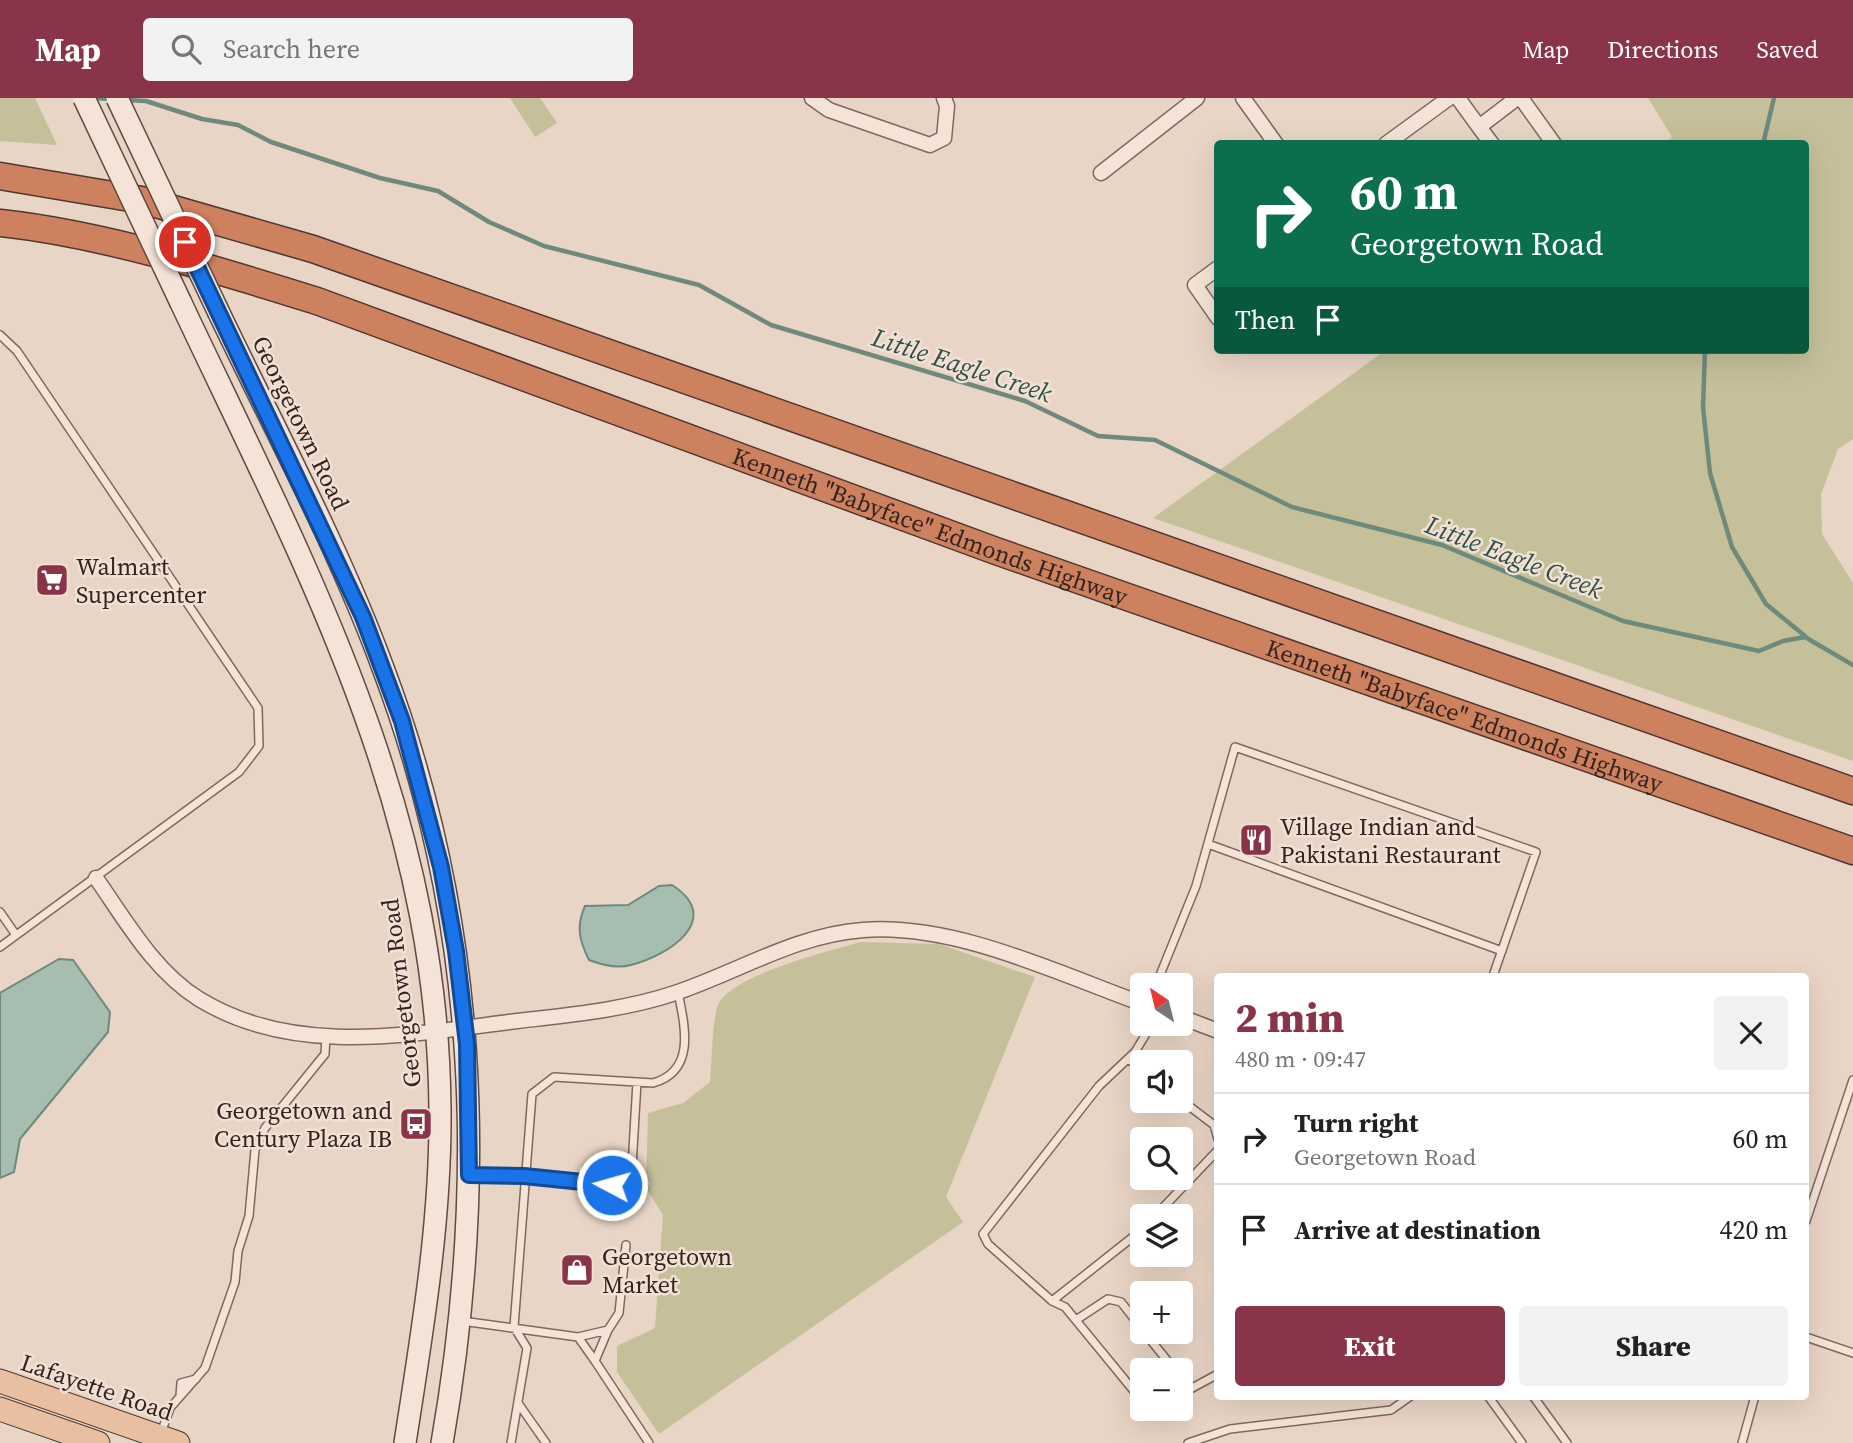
<!DOCTYPE html>
<meta charset="utf-8">
<style>
:root{--surface:#fff;--page:#f2f2f2;--text:#222;--muted:#767676;--line:#e0e0e0;--accent:#8a344a}
body{margin:0;font-family:"Source Serif 4",serif;background:var(--page);color:var(--text);height:100vh;display:flex;flex-direction:column;font-size:26px;white-space:nowrap}
*{box-sizing:border-box;margin:0}
p{font-size:23px;color:var(--muted)}
.icon{flex:none;width:38px;height:38px;fill:none;stroke:currentColor;stroke-width:2;stroke-linecap:round;stroke-linejoin:round}
.map{position:relative;flex:1;overflow:hidden}
.drawer{position:absolute;left:1214px;top:875px;width:595px;height:427px;display:flex;flex-direction:column;background:var(--surface);border-radius:7px;box-shadow:0 7px 28px #0002}
.drawer>*{flex:none}
.banner{position:absolute;left:1214px;top:42px;width:595px;height:214px;border-radius:7px;box-shadow:0 7px 28px #0002;background:#0b6e4f;color:#fff;overflow:hidden}
.needle{width:46px;rotate:325deg}
.buttons{position:absolute;left:1130px;top:875px;display:grid;gap:14px}
.buttons a{display:grid;place-items:center;width:63px;height:63px;border-radius:7px;background:var(--surface);box-shadow:0 7px 28px #0002;font-size:35px}
.pin{position:absolute;display:grid;place-items:center;width:60px;height:60px;color:#fff;margin:-30px;border:4px solid #fff;border-radius:50%;box-shadow:0 2px 7px #0007}
.me{position:absolute;width:77px;margin:-38px;rotate:276deg;stroke-linejoin:round;filter:drop-shadow(0 0 5px #0008)}
.turn{display:flex;align-items:center;gap:24px;height:147px;padding:0 21px;font-size:32px}
.turn .icon{width:91px;height:91px;stroke-width:2.5}
.turn b{display:block;font-size:49px;line-height:60px}
.then{display:flex;align-items:center;height:66px;padding:0 21px;background:#0003;gap:14px;font-size:26px}
.round{display:grid;place-items:center;flex:none;width:74px;height:74px;border-radius:7px;background:var(--page)}
.headline{display:flex;align-items:center;justify-content:space-between;height:119px;padding:0 21px}
h1{font-size:42px;font-weight:800;line-height:52px;color:var(--accent)}
.action{display:flex;gap:14px;margin-top:auto;padding:14px 21px}
.action a{flex:1;height:80px;border-radius:7px;background:var(--accent);color:#fff;font-size:28px;font-weight:800;line-height:80px;text-align:center}
.action a+a{background:var(--page);color:var(--text)}
ul{padding:0;list-style:none}
li{display:flex;align-items:center;gap:21px;height:91px;padding:0 21px;border-top:2px solid var(--line)}
li div{flex:1}
li b{display:block;font-size:26px}
li em{font-style:normal}
header{display:flex;align-items:center;gap:42px;box-sizing:border-box;height:98px;padding:0 35px;background:var(--accent);color:#fff}
header strong{font-size:33px}
nav{display:flex;gap:38px;margin-inline-start:auto;font-size:24px}
.search{width:490px;height:63px;background:var(--page);display:flex;align-items:center;gap:18px;box-sizing:border-box;padding:0 24px;border-radius:7px;color:var(--muted);font-size:26px}
.map>svg:first-child{display:block}
.green{fill:#c5c09a}
.water{fill:#a6bdb0;stroke:#6e8a7c;stroke-width:2}
.lines{fill:none;stroke-linecap:round;stroke-linejoin:round}
.stream{stroke:#6e8a7c;stroke-width:4.5}
.lane-casing{stroke:#82675d;stroke-width:10}
.street-casing{stroke:#82675d;stroke-width:17}
.secondary-casing{stroke:#634940;stroke-width:24}
.primary-casing{stroke:#503831;stroke-width:25}
.highway-casing{stroke:#503831;stroke-width:29}
.lane{stroke:#f4e4d7;stroke-width:7}
.street{stroke:#f4e4d7;stroke-width:14}
.secondary{stroke:#f4e4d7;stroke-width:21}
.primary{stroke:#e8c0a1;stroke-width:23}
.highway{stroke:#ce815f;stroke-width:26}
.secondary-bridge-casing{stroke:#634940;stroke-width:24;stroke-linecap:butt}
.secondary-bridge{stroke:#f4e4d7;stroke-width:21}
.route-casing{stroke:#114b97;stroke-width:18}
.route{stroke:#1a73e8;stroke-width:12}
.labels{text-anchor:middle;dominant-baseline:central;stroke-width:5;stroke-linejoin:round;paint-order:stroke}
.street-label{font-size:24px;fill:#33241f;stroke:#f1e1d4}
.poi-label{font-size:24px;fill:#33241f;stroke:#f1e1d4;text-anchor:start}
.water-label{font-size:26px;font-style:italic;fill:#305147;stroke:#f1e1d4}
</style>
<header>
<strong>Map</strong>
<div class="search"><svg class="icon" aria-label="search" viewBox="0 0 24 24"><circle cx="10" cy="10" r="6"/><path d="M15 15l6 6"/></svg>Search here</div>
<nav><a>Map</a><a>Directions</a><a>Saved</a></nav>
</header>
<div class="map">
<svg width="1853" height="1345" viewBox="0 0 1853 1345">
<rect width="100%" height="100%" fill="#e9d5c5"/>
<!-- green -->
<path class="green" d="M0 0H35L57 47 0 43Z
M510 0H540L557 25 535 39Z
M1648 0H1853V341L1838 351 1821 396 1822 436 1853 485V663L1153 420 1386 252H1806V46L1665 45 1672 39Z
M861 844 939 846 1035 879 946 1099 963 1124 659 1336 617 1274V1248L655 1230 663 1117 646 1090 648 1015 683 1005 710 984C712 966 712 922 718 907 731 877 829 853 861 844Z"/>
<!-- water -->
<path class="water" d="M672 787C725 821 668 858 631 867 616 871 602 867 589 862 579 842 576 828 585 808L628 807 659 788Z
M59 861 73 862 110 914 108 934 20 1041 14 1074 0 1080V895Z"/>
<g class="lines">
<!-- stream -->
<path class="stream" d="M94 0 111 1
M126 2 146 3 202 21 238 27 271 44 380 80 438 93 489 124 544 148 699 187 771 227 1025 303 1098 338 1155 342 1292 409 1442 447 1623 523 1759 553 1783 543 1805 539 1853 567
M1763 46 1774 0
M1705 252 1703 309 1710 375 1732 449 1766 506 1805 538"/>
<defs>
<path id="lane" d="M0 237 17 253 258 610 259 648 239 674 0 849
M1208 746 1502 853
M0 814 16 837
M1156 887 1196 788 1235 649 1536 754 1493 878
M1128 961 1143 972
M1181 1002 1214 1027 1218 1041
M470 1077 524 1078 612 1088 632 1068 637 984
M1155 1118 1218 1052
M1806 1123 1853 982
M626 1147 619 1215 608 1232 595 1263 649 1345
M1052 1203 1143 1131
M1076 1222 1108 1201 1121 1204 1143 1232
M462 1223 578 1239 595 1263
M1144 1234 1175 1272
M578 1239 608 1232
M1806 1239 1853 1255
M1181 1281 1189 1290
M1181 1296 1218 1276
M180 1298 181 1285 196 1281
M1488 1298 1522 1345
M1533 1298 1567 1345
M1143 1304 1065 1209 1052 1203 988 1146 983 1136 1099 988 1135 954 1152 926
M518 1305 546 1345
M1148 1311 1152 1316 1163 1311
M161 1335 170 1310 205 1270 235 1184 238 1153 249 1118 255 1052 265 1030 325 956 326 938
M511 1345 527 1250 514 1229 532 996 554 979 653 985C696 973 685 929 678 894
M1188 1345 1230 1331 1391 1312 1411 1298
M1742 1345 1755 1298"/>
<path id="street" d="M812 0 829 12 930 47 944 40 947 8 944 0
M1243 0 1276 46
M1458 0 1479 29
M1521 0 1554 46
M1386 46 1449 0
M1492 46 1479 29 1517 0
M1101 75 1197 0
M1218 170 1195 187 1218 220
M96 780C126 823 154 873 199 901 295 960 412 936 517 923 569 917 625 912 675 895 738 874 795 837 863 832 955 825 1057 875 1143 906
M1181 919 1218 933"/>
<path id="secondary" d="M181 205C306 470 438 710 440 1012 441 1125 422 1234 405 1345
M219 215C275 332 338 448 383 570 478 822 488 1081 442 1345"/>
<path id="primary" d="M0 1283 178 1345
M0 1311 98 1345"/>
<g id="highway">
<path d="M0 78 142 102 313 151 1853 693"/>
<path id="s1" d="M0 125C103 136 218 172 317 203L996 453 1853 753"/>
</g>
</defs>
<!-- lane casing -->
<use href="#lane" class="lane-casing"/>
<!-- street casing -->
<use href="#street" class="street-casing"/>
<!-- secondary casing -->
<use href="#secondary" class="secondary-casing"/>
<!-- primary casing -->
<use href="#primary" class="primary-casing"/>
<!-- highway casing -->
<use href="#highway" class="highway-casing"/>
<!-- lane -->
<use href="#lane" class="lane"/>
<!-- street -->
<use href="#street" class="street"/>
<!-- secondary -->
<use href="#secondary" class="secondary"/>
<!-- primary -->
<use href="#primary" class="primary"/>
<!-- highway -->
<use href="#highway" class="highway"/>
<defs>
<path id="secondary-bridge" d="M84 0 181 205
M117 0 219 215"/>
</defs>
<!-- secondary-bridge casing -->
<use href="#secondary-bridge" class="secondary-bridge-casing"/>
<!-- secondary-bridge -->
<use href="#secondary-bridge" class="secondary-bridge"/>
</g>
<g class="lines">
<defs>
<path id="route" d="M185 144 363 519 402 623 441 769 456 853 467 946 469 1077 524 1078 612 1087"/>
</defs>
<!-- route casing -->
<use href="#route" class="route-casing"/>
<!-- route -->
<use href="#route" class="route"/>
</g>
<!-- icons -->
<defs>
<symbol id="supermarket-square" viewBox="-11 -11 22 22"><rect x="-9" y="-9" width="18" height="18" rx="4" fill="#8a344a" stroke="#f1e1d4"/><path d="M-6-5.5h2.5l.6 2H6L4.5 2H-2.5L-4.4-4H-6ZM-1.5 3.2a1.3 1.3 0 1 0 .1 0ZM3 3.2a1.3 1.3 0 1 0 .1 0Z" fill="#fff"/></symbol>
<symbol id="restaurant-square" viewBox="-11 -11 22 22"><rect x="-9" y="-9" width="18" height="18" rx="4" fill="#8a344a" stroke="#f1e1d4"/><path d="M-5-6h1v4h1v-4h1v4h1v-4h1v5L-1.5 .5V6h-2V.5L-5-1ZM5-6V6H3V1.5H1.5Q1.5-4 5-6Z" fill="#fff"/></symbol>
<symbol id="bus-square" viewBox="-11 -11 22 22"><rect x="-9" y="-9" width="18" height="18" rx="4" fill="#8a344a" stroke="#f1e1d4"/><path d="M-5-6H5V4H4V6H2V4H-2V6H-4V4H-5ZM-3.5-4V0h7V-4ZM-3.5 1.2v1.5H-2V1.2ZM2 1.2v1.5H3.5V1.2Z" fill="#fff"/></symbol>
<symbol id="shop-square" viewBox="-11 -11 22 22"><rect x="-9" y="-9" width="18" height="18" rx="4" fill="#8a344a" stroke="#f1e1d4"/><path d="M-5-2.5h2.3a2.7 3.5 0 0 1 5.4 0H5L5.5 6h-11ZM-1.5-2.5h3a1.5 2.3 0 0 0-3 0Z" fill="#fff"/></symbol>
</defs>
<g fill-rule="evenodd">
<use href="#supermarket-square" x="33" y="463" width="38" height="38"/>
<use href="#restaurant-square" x="1237" y="723" width="38" height="38"/>
<use href="#bus-square" x="397" y="1007" width="38" height="38"/>
<use href="#shop-square" x="558" y="1153" width="38" height="38"/>
</g>
<g class="labels">
<!-- street labels -->
<g class="street-label">
<text transform="translate(301 325) rotate(64)">Georgetown Road</text>
<text stroke="none"><textPath href="#s1" startOffset="980">Kenneth "Babyface" Edmonds Highway</textPath></text>
<text stroke="none"><textPath href="#s1" startOffset="1547">Kenneth "Babyface" Edmonds Highway</textPath></text>
<text transform="translate(401 895) rotate(-97)">Georgetown Road</text>
<text transform="translate(97 1289) rotate(19)">Lafayette Road</text>
</g>
<!-- poi labels -->
<g class="poi-label">
<text x="76" y="468">Walmart<tspan x="76" dy="28">Supercenter</tspan></text>
<text x="1280" y="728">Village Indian and<tspan x="1280" dy="28">Pakistani Restaurant</tspan></text>
<text x="392" y="1012" text-anchor="end">Georgetown and<tspan x="392" dy="28">Century Plaza IB</tspan></text>
<text x="602" y="1158">Georgetown<tspan x="602" dy="28">Market</tspan></text>
</g>
<!-- water labels -->
<g class="water-label">
<text transform="translate(962 267) rotate(18)">Little Eagle Creek</text>
<text transform="translate(1514 459) rotate(21)">Little Eagle Creek</text>
</g>
</g>
</svg>
<div class="buttons">
<a><svg class="needle" viewBox="-14 -14 28 28"><path d="M0-13l5 13h-10z" fill="#e53935"/><path d="M0 13l5-13h-10z" fill="#767676"/></svg></a>
<a><svg class="icon" aria-label="sound" viewBox="0 0 24 24"><path d="M4 9h4l5-4v14l-5-4H4zM17 9q2 3 0 6"/></svg></a>
<a><svg class="icon" aria-label="search" viewBox="0 0 24 24"><circle cx="10" cy="10" r="6"/><path d="M15 15l6 6"/></svg></a>
<a><svg class="icon" aria-label="layers" viewBox="0 0 24 24"><path d="M12 4l9 5-9 5-9-5zM3 14l9 5 9-5"/></svg></a>
<a>+</a>
<a>−</a>
</div>
<div class="pin" style="left:185px;top:144px;background:#d93025"><svg class="icon" aria-label="arrive" viewBox="0 0 24 24"><path d="M6 21V4h12l-3 4 3 4H6"/></svg></div>
<svg class="me" style="left:612px;top:1087px" viewBox="-20 -20 40 40"><circle r="17" fill="#1a73e8" stroke="#fff" stroke-width="3"/><path d="M0-11L8 9 0 5-8 9z" fill="#fff"/></svg>
<div class="banner">
<div class="turn"><svg class="icon" aria-label="right" viewBox="0 0 24 24"><path d="M7 20v-9h11M14 6l5 5-5 5"/></svg><div><b>60 m</b>Georgetown Road</div></div>
<div class="then">Then<svg class="icon" aria-label="arrive" viewBox="0 0 24 24"><path d="M6 21V4h12l-3 4 3 4H6"/></svg></div>
</div>
<section class="drawer">
<div class="headline"><div><h1>2 min</h1><p>480 m · 09:47</p></div><a class="round"><svg class="icon" aria-label="close" viewBox="0 0 24 24"><path d="M6 6l12 12M18 6L6 18"/></svg></a></div>
<ul>
<li><svg class="icon" aria-label="right" viewBox="0 0 24 24"><path d="M7 20v-9h11M14 6l5 5-5 5"/></svg><div><b>Turn right</b><p>Georgetown Road</p></div><em>60 m</em></li>
<li><svg class="icon" aria-label="arrive" viewBox="0 0 24 24"><path d="M6 21V4h12l-3 4 3 4H6"/></svg><div><b>Arrive at destination</b></div><em>420 m</em></li>
</ul>
<div class="action"><a>Exit</a><a>Share</a></div>
</section>
</div>
